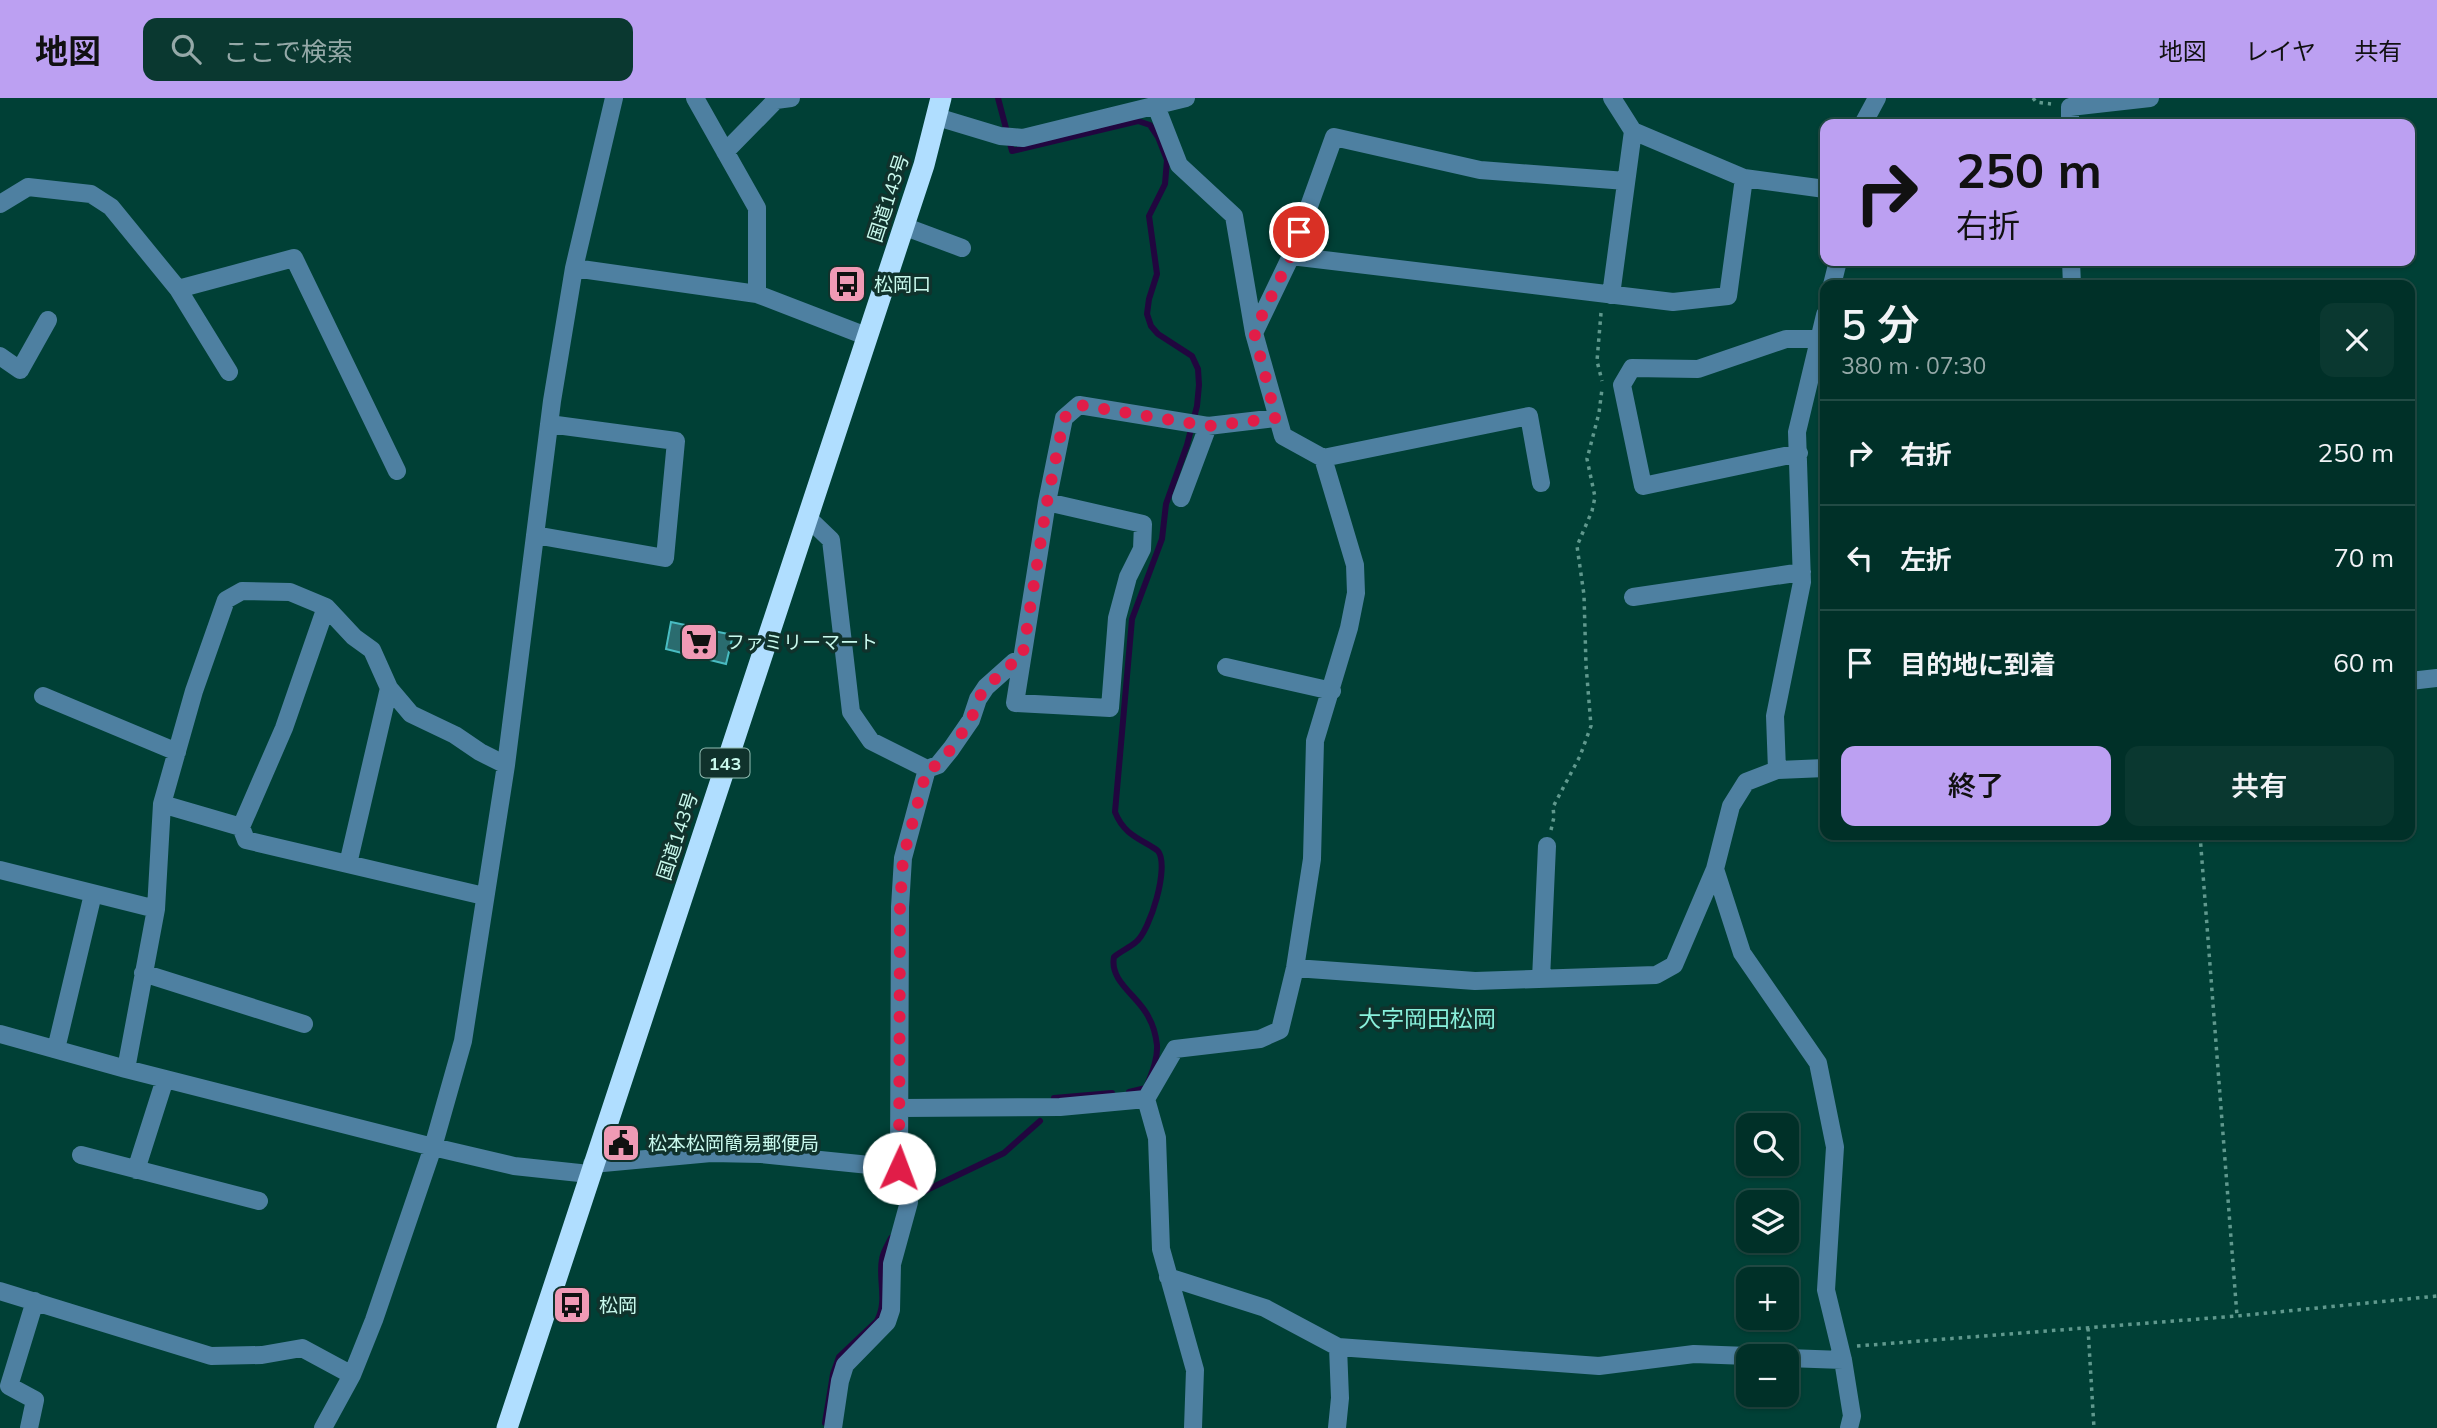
<!DOCTYPE html>
<html lang="ja">
<meta charset="utf-8">
<style>
:root{--surface:#003028;--page:#0a3830;--text:#f1f3f6;--muted:#95a9a8;--line:#224b45;--accent:#bca0f2}
body{margin:0;font-family:Mulish,"Noto Sans JP",sans-serif;background:var(--page);color:var(--text);height:100vh;display:flex;flex-direction:column;font-size:26px;white-space:nowrap}
*{box-sizing:border-box;margin:0}
p{font-size:23px;color:var(--muted)}
.icon{flex:none;width:38px;height:38px;fill:none;stroke:currentColor;stroke-width:2;stroke-linecap:round;stroke-linejoin:round}
.map{position:relative;flex:1;overflow:hidden}
.details{position:absolute;left:1820px;top:182px;width:595px;height:560px;display:flex;flex-direction:column;background:var(--surface);border-radius:14px;box-shadow:0 2px 5px #0004,0 0 0 2px var(--line)}
.details>*{flex:none}
.top-card{position:absolute;left:1820px;top:21px;width:595px;height:147px;border-radius:14px;box-shadow:0 2px 5px #0004,0 0 0 2px var(--line);background:#bca0f2;color:#111;overflow:hidden}
.controls{position:absolute;left:1736px;top:1015px;display:grid;gap:14px}
.controls a{display:grid;place-items:center;width:63px;height:63px;border-radius:14px;background:var(--surface);box-shadow:0 2px 5px #0004,0 0 0 2px var(--line);font-size:35px}
.pin{position:absolute;display:grid;place-items:center;width:60px;height:60px;color:#fff;margin:-30px;border:4px solid #fff;border-radius:50%;box-shadow:0 2px 7px #0007}
.me{position:absolute;width:77px;margin:-38px;rotate:2deg;stroke-linejoin:round;filter:drop-shadow(0 0 5px #0008)}
.turn{display:flex;align-items:center;gap:24px;height:147px;padding:0 21px;font-size:32px}
.turn .icon{width:91px;height:91px;stroke-width:2.5}
.turn b{display:block;font-size:49px;line-height:60px}
.round{display:grid;place-items:center;flex:none;width:74px;height:74px;border-radius:14px;background:var(--page)}
.overview{display:flex;align-items:center;justify-content:space-between;height:119px;padding:0 21px}
h1{font-size:42px;font-weight:600;line-height:52px}
.action{display:flex;gap:14px;margin-top:auto;padding:14px 21px}
.action a{flex:1;height:80px;border-radius:14px;background:var(--accent);color:#111;font-size:28px;font-weight:600;line-height:80px;text-align:center}
.action a+a{background:var(--page);color:var(--text)}
ul{padding:0;list-style:none}
li{display:flex;align-items:center;gap:21px;height:105px;padding:0 21px;border-top:2px solid var(--line)}
li div{flex:1}
li b{display:block;font-size:26px}
li em{font-style:normal}
header{display:flex;align-items:center;gap:42px;box-sizing:border-box;height:98px;padding:0 35px;background:var(--accent);color:#111}
header strong{font-size:33px}
nav{display:flex;gap:38px;margin-inline-start:auto;font-size:24px}
.search{width:490px;height:63px;background:var(--page);display:flex;align-items:center;gap:18px;box-sizing:border-box;padding:0 24px;border-radius:14px;color:var(--muted);font-size:26px}
.map>svg:first-child{display:block}
.lines{fill:none;stroke-linecap:round;stroke-linejoin:round}
.stream{stroke:#21063f;stroke-width:6}
.building{fill:#2a6c6f;stroke:#49bcc2;stroke-width:2}
.path{stroke:#60998e;stroke-width:3.5;stroke-dasharray:3.5 5;stroke-linecap:butt}
.minor{stroke:#4e80a1;stroke-width:18}
.highway{stroke:#b0deff;stroke-width:21}
.route{stroke:#e11d48;stroke-width:12;stroke-dasharray:0 21.6}
.labels{text-anchor:middle;dominant-baseline:central;stroke-width:7;stroke-linejoin:round;paint-order:stroke}
.shield{fill:#10322c;stroke:#92bdb3;stroke-width:2}
.shield-label{font-size:18px;font-weight:bold;fill:#c9f9ed}
.street-label{font-size:19px;fill:#c9f9ed;stroke:#10322c}
.poi-label{font-size:19px;fill:#c9f9ed;stroke:#10322c;text-anchor:start}
.quarter-label{font-size:23px;fill:#89f1dc;stroke:#10322c}
</style>
<header>
<strong>地図</strong>
<div class="search"><svg class="icon" aria-label="search" viewBox="0 0 24 24"><circle cx="10" cy="10" r="6"/><path d="M15 15l6 6"/></svg>ここで検索</div>
<nav><a>地図</a><a>レイヤ</a><a>共有</a></nav>
</header>
<div class="map">
<svg width="2437" height="1330" viewBox="0 0 2437 1330">
<rect width="100%" height="100%" fill="#004036"/>
<g class="lines">
<!-- stream -->
<path class="stream" d="M998 0 1012 53 1138 23 1150 27 1158 39 1167 62 1165 86 1149 118 1157 176 1149 201 1147 216 1151 228 1158 236 1192 258 1198 271 1199 287 1197 308 1187 347 1166 406 1162 441 1132 521 1115 714C1122 732 1133 738 1149 747 1152 749 1155 750 1158 753 1170 768 1150 833 1136 844 1129 850 1121 853 1114 859 1109 884 1140 899 1149 920 1153 927 1156 939 1157 947 1158 962 1151 977 1146 990L1129 994
M1054 1000 1112 995
M910 1100 1004 1055 1040 1023
M825 1325 833 1276 839 1259 877 1223C888 1202 878 1182 882 1161 883 1154 888 1146 891 1140"/>
</g>
<!-- building -->
<path class="building" d="M671 524 733 537 726 566 666 551Z"/>
<g class="lines">
<!-- path -->
<path class="path" d="M2033 0 2036 4 2051 6
M1601 215 1597 263 1602 283
M1551 732 1554 719 1553 709 1580 658 1591 628 1586 567 1584 497 1577 448 1592 413 1595 399 1587 361 1599 315 1602 291
M2200 737 2237 1218
M2088 1230 2094 1330
M1857 1248 2237 1218 2437 1198"/>
<!-- minor -->
<path class="minor" d="M695 0 757 110V196L866 238
M1612 0 1633 33 1744 80 1825 91
M1156 8 1179 67 1234 118 1254 235 1283 338 1323 360 1355 467 1356 495 1349 530 1315 643 1312 761 1295 870 1280 932 1260 941 1175 951 1146 1001 1157 1040 1161 1151 1195 1272 1193 1330
M937 19 1000 38 1023 40 1186 0
M1863 26 1877 0
M2070 26V9L2150 0
M725 54 776 2 791 0
M0 106 28 89 91 96 111 109 178 191 229 274
M903 128 962 150
M1291 158 1334 39 1480 72 1626 83
M2071 163 2072 187
M574 170 757 196
M1832 187 1838 163
M178 191 294 160 397 373
M1611 197 1633 33
M1254 235 1291 158 1673 204 1728 198 1744 80
M0 258 20 272 48 222
M1799 355 1643 388 1622 287 1632 270 1698 271 1786 241H1820
M1323 360 1529 318 1541 385
M1181 400 1208 328
M1047 404 1143 426 1142 451 1128 479 1117 520 1110 610 1015 605 1047 404 1064 320 1079 307 1208 328 1276 320
M807 419 831 442 851 614 871 643 927 671 903 760 900 809 899 1070 909 1104 892 1166 891 1212 887 1224 845 1267 840 1283 833 1330
M535 437 665 460 676 343 549 326
M1633 499 1802 474
M1226 569 1332 593
M2410 583 2437 580
M43 598 177 654
M927 671 938 667 951 651 971 622 978 601 986 589 1014 564 1022 561
M1777 672 1775 618 1802 484 1797 334 1825 217
M162 706 241 729 246 742 484 798
M241 729 284 630 326 509
M348 766 389 590
M1715 771 1742 855 1818 965 1835 1049 1826 1192 1843 1262 1852 1318 1849 1330
M0 772 156 811
M1295 870 1475 883 1656 877 1674 867 1715 771 1731 708 1746 684 1777 672 1825 670
M143 875 304 926
M1541 881 1547 748
M0 936 126 971 433 1049 514 1068 589 1076
M56 951 93 796
M126 971 156 811 162 706 194 593 226 502 242 493 290 494 326 509 354 539 372 552 389 590 411 616 455 637 480 654 506 667
M901 1010 1060 1009 1146 1001
M81 1057 259 1103
M592 1066 711 1055 761 1056 899 1070
M136 1072 165 981
M1168 1179 1265 1210 1338 1249 1599 1268 1694 1256 1748 1258
M0 1193 211 1258 262 1257 302 1250 352 1277
M1787 1260 1843 1262
M29 1330 35 1302 9 1288 35 1203
M323 1330 352 1277 374 1222 433 1049 463 943 506 667 552 303 574 170 614 0
M1337 1330 1340 1300 1338 1249"/>
<!-- highway -->
<path class="highway" d="M507 1330 924 67 941 0"/>
</g>
<g class="lines">
<!-- route -->
<path class="route" d="M899 1070 900 809 903 760 927 671 938 667 951 651 971 622 978 601 986 589 1014 564 1022 561 1047 404 1064 320 1079 307 1208 328 1276 320 1254 234 1291 158 1299 134"/>
</g>
<!-- icons -->
<defs>
<symbol id="bus-square" viewBox="-11 -11 22 22"><rect x="-9" y="-9" width="18" height="18" rx="4" fill="#f09ab5" stroke="#10322c"/><path d="M-5-6H5V4H4V6H2V4H-2V6H-4V4H-5ZM-3.5-4V0h7V-4ZM-3.5 1.2v1.5H-2V1.2ZM2 1.2v1.5H3.5V1.2Z" fill="#111"/></symbol>
<symbol id="supermarket-square" viewBox="-11 -11 22 22"><rect x="-9" y="-9" width="18" height="18" rx="4" fill="#f09ab5" stroke="#10322c"/><path d="M-6-5.5h2.5l.6 2H6L4.5 2H-2.5L-4.4-4H-6ZM-1.5 3.2a1.3 1.3 0 1 0 .1 0ZM3 3.2a1.3 1.3 0 1 0 .1 0Z" fill="#111"/></symbol>
<symbol id="civic-square" viewBox="-11 -11 22 22"><rect x="-9" y="-9" width="18" height="18" rx="4" fill="#f09ab5" stroke="#10322c"/><path d="M-.6-6.5H3V-4.5H.6V-3L4-1V1h2V6H-6V1h2V-1L-.6-3ZM-1.2 2.5V6h2.4V2.5Z" fill="#111"/></symbol>
</defs>
<g fill-rule="evenodd">
<use href="#bus-square" x="825" y="164" width="44" height="44"/>
<use href="#supermarket-square" x="677" y="522" width="44" height="44"/>
<use href="#civic-square" x="599" y="1023" width="44" height="44"/>
<use href="#bus-square" x="550" y="1185" width="44" height="44"/>
</g>
<g class="labels">
<!-- shield labels -->
<rect class="shield" x="700.5" y="650.5" width="49" height="29" rx="5"/>
<g class="shield-label">
<text x="725" y="665">143</text>
</g>
<!-- street labels -->
<g class="street-label">
<text transform="translate(888 100) rotate(-72)">国道143号</text>
<text transform="translate(677 738) rotate(-72)">国道143号</text>
</g>
<!-- poi labels -->
<g class="poi-label">
<text x="874" y="186">松岡口</text>
<text x="726" y="544">ファミリーマート</text>
<text x="648" y="1045">松本松岡簡易郵便局</text>
<text x="599" y="1207">松岡</text>
</g>
<!-- quarter labels -->
<g class="quarter-label">
<text x="1427" y="920">大字岡田松岡</text>
</g>
</g>
</svg>
<div class="controls">
<a><svg class="icon" aria-label="search" viewBox="0 0 24 24"><circle cx="10" cy="10" r="6"/><path d="M15 15l6 6"/></svg></a>
<a><svg class="icon" aria-label="layers" viewBox="0 0 24 24"><path d="M12 4l9 5-9 5-9-5zM3 14l9 5 9-5"/></svg></a>
<a>+</a>
<a>−</a>
</div>
<div class="pin" style="left:1299px;top:134px;background:#d93025"><svg class="icon" aria-label="arrive" viewBox="0 0 24 24"><path d="M6 21V4h12l-3 4 3 4H6"/></svg></div>
<svg class="me" style="left:899px;top:1070px" viewBox="-20 -20 40 40"><circle r="19" fill="#fff"/><path d="M0-13L10 11 0 6-10 11z" fill="#e11d48"/></svg>
<div class="top-card">
<div class="turn"><svg class="icon" aria-label="right" viewBox="0 0 24 24"><path d="M7 20v-9h11M14 6l5 5-5 5"/></svg><div><b>250 m</b>右折</div></div>
</div>
<section class="details">
<div class="overview"><div><h1>5 分</h1><p>380 m · 07:30</p></div><a class="round"><svg class="icon" aria-label="close" viewBox="0 0 24 24"><path d="M6 6l12 12M18 6L6 18"/></svg></a></div>
<ul>
<li><svg class="icon" aria-label="right" viewBox="0 0 24 24"><path d="M7 20v-9h11M14 6l5 5-5 5"/></svg><div><b>右折</b></div><em>250 m</em></li>
<li><svg class="icon" aria-label="left" viewBox="0 0 24 24"><path d="M17 20v-9H6M10 6l-5 5 5 5"/></svg><div><b>左折</b></div><em>70 m</em></li>
<li><svg class="icon" aria-label="arrive" viewBox="0 0 24 24"><path d="M6 21V4h12l-3 4 3 4H6"/></svg><div><b>目的地に到着</b></div><em>60 m</em></li>
</ul>
<div class="action"><a>終了</a><a>共有</a></div>
</section>
</div>
